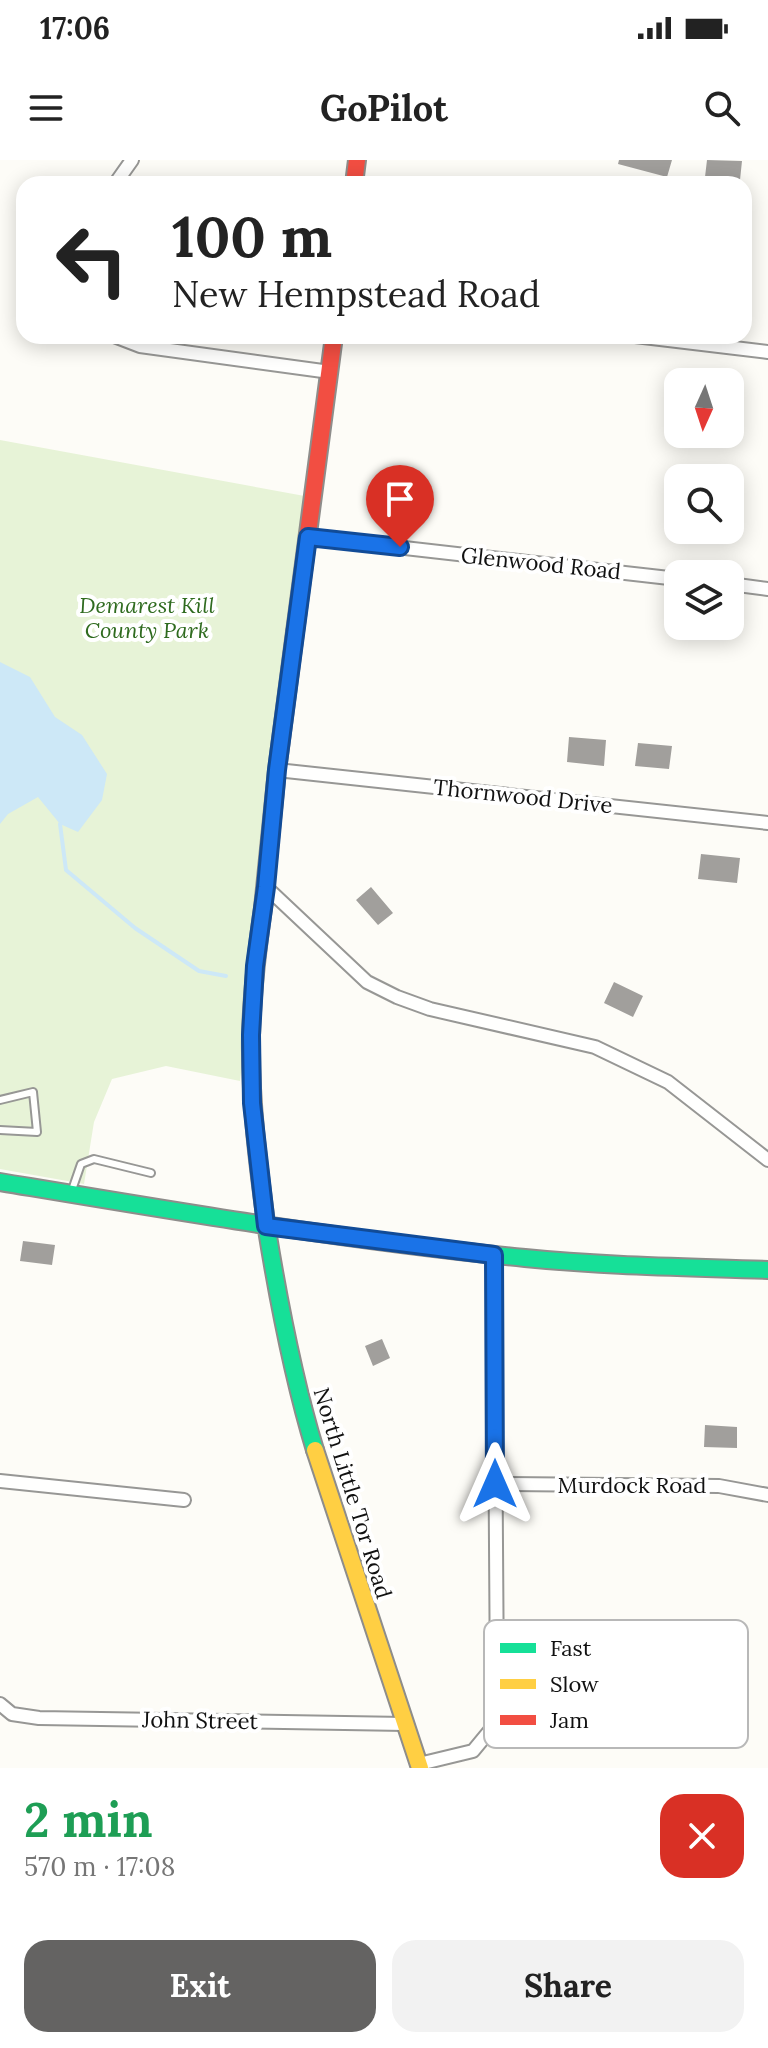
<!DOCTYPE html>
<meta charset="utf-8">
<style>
:root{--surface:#fff;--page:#f2f2f2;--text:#222;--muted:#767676;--accent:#646362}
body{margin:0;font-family:Lora,serif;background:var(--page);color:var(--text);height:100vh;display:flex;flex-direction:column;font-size:30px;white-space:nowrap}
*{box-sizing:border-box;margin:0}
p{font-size:26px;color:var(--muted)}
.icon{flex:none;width:44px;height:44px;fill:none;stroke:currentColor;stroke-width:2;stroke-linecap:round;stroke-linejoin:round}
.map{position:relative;height:1608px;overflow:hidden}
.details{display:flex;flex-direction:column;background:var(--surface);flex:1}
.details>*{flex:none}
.hud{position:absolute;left:16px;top:16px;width:736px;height:168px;border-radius:24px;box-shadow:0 4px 20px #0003;background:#fff;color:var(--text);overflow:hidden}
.needle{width:52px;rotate:183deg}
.fabs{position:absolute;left:664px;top:208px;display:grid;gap:16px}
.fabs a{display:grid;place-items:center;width:80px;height:80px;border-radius:16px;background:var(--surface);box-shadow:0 4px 20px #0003;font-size:40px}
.pin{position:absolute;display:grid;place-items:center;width:68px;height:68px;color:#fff;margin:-82px -34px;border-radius:50% 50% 50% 0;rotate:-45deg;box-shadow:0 0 8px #0007}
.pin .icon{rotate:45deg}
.me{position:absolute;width:88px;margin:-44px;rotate:0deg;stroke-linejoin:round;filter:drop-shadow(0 0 6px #0008)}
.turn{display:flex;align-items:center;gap:28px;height:168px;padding:0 24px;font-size:36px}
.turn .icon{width:104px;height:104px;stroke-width:2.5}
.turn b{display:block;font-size:56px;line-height:68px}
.round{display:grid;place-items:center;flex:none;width:84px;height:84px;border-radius:24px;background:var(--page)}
.headline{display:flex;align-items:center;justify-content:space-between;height:136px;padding:0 24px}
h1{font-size:48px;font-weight:800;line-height:60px;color:#1e9e55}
.button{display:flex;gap:16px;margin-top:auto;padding:16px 24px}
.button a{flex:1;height:92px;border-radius:24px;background:var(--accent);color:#fff;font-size:32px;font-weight:800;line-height:92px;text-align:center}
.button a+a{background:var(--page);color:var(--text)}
.status{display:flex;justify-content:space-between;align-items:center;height:56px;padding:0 40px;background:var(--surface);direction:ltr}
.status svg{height:22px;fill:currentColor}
header{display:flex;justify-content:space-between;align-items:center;height:104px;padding:0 24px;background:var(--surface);font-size:36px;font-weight:800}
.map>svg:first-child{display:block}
.green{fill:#e7f3d7}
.water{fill:#cde8f7}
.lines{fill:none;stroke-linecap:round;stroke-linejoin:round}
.stream{stroke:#cde8f7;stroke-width:4}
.building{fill:#a19f9c}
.lane-casing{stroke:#979795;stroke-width:10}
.street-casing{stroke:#979795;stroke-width:16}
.fast-casing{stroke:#8e8d8b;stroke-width:20}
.slow-casing{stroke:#8e8d8b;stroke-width:20}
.jam-casing{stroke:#8e8d8b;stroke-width:20}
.lane{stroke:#fffffe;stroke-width:6}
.street{stroke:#fffffe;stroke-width:12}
.fast{stroke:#16e098;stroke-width:16}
.slow{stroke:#ffcf43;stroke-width:16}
.jam{stroke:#f24e42;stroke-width:16}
.route-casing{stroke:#114b97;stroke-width:20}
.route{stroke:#1a73e8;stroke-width:14}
.labels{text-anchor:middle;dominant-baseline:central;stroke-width:8;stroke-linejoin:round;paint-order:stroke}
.street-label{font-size:22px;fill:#111;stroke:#fff}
.park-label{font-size:22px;font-style:italic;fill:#2f6b1f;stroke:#fff}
.key{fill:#fff;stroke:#b8b8b8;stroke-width:2}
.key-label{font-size:22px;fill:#111}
</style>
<div class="status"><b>17:06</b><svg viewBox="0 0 49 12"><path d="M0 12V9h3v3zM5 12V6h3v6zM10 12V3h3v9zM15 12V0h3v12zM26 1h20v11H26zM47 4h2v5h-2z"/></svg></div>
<header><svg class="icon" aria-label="menu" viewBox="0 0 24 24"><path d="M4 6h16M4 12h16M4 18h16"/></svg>GoPilot<svg class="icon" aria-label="search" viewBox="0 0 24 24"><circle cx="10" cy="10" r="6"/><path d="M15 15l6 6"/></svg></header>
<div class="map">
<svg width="768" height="1608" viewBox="0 0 768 1608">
<rect width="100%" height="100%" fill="#fdfcf7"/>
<!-- green -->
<path class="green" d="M0 280 310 337 240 921 166 906 112 919 94 962 84 1024 0 1009Z"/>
<!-- water -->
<path class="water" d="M0 502 30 517 55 557 82 575 107 614 102 640 78 672 60 664 38 637 8 654 0 664Z"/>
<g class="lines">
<!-- stream -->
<path class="stream" d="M60 664 66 710 135 768 199 811 226 816"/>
</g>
<!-- building -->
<path class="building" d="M619 0H672L667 17 618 4Z
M707 0 742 1 740 20 705 17Z
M569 577 606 580 604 606 567 602Z
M638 583 672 586 669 609 635 606Z
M701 694 740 698 737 723 698 719Z
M371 727 393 753 378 765 356 740Z
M614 822 643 836 633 857 604 843Z
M23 1081 55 1085 52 1105 20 1101Z
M382 1179 390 1198 373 1206 365 1186Z
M705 1265 737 1267V1288L704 1287Z"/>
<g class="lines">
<defs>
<path id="lane" d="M0 940 33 932 37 972 0 970
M72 1030 81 1004 94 999 151 1013"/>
<path id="street" d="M115 24 132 0
M114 176 140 186 330 212
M635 176 768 192
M308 377 678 419
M730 424 768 429
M277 610 768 663
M266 727 367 822 397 837 430 849 595 887 668 922 768 1000
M0 1321 184 1340
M495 1324 719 1326 768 1335
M0 1544 12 1554 39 1558 405 1564
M419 1604 473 1591 492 1568 497 1530 494 1095"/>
<path id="fast" d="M263 748C257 790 252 833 251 876 250 941 258 1005 267 1070 279 1144 293 1218 315 1290
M0 1022C174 1051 349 1081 525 1098 605 1106 687 1107 768 1110"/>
<path id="slow" d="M263 748 277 610 295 472
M315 1290 420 1608"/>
<path id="jam" d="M354 24 357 0
M295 472 334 176"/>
</defs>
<!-- lane casing -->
<use href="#lane" class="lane-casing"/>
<!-- street casing -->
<use href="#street" class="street-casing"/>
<!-- fast casing -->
<use href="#fast" class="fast-casing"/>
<!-- slow casing -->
<use href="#slow" class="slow-casing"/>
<!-- jam casing -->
<use href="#jam" class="jam-casing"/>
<!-- lane -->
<use href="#lane" class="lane"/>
<!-- street -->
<use href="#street" class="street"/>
<!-- fast -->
<use href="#fast" class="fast"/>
<!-- slow -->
<use href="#slow" class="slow"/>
<!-- jam -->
<use href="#jam" class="jam"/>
</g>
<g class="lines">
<defs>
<path id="route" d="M400 387 308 377 277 610 266 727 255 806 251 875 252 943 266 1066 494 1095 495 1324"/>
</defs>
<!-- route casing -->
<use href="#route" class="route-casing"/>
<!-- route -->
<use href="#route" class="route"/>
</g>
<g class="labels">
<!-- street labels -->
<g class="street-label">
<text transform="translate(541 403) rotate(6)">Glenwood Road</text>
<text transform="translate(523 636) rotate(6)">Thornwood Drive</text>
<text x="632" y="1325">Murdock Road</text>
<text transform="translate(353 1333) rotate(73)">North Little Tor Road</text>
<text transform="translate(200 1560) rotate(1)">John Street</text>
</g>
<!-- park labels -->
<g class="park-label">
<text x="147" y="445">Demarest Kill<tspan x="147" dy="25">County Park</tspan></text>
</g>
</g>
<!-- legend -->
<rect x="484" y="1460" width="264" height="128" rx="12" class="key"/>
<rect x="500" y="1483" width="36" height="10" fill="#16e098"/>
<rect x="500" y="1519" width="36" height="10" fill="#ffcf43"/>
<rect x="500" y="1555" width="36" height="10" fill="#f24e42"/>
<g class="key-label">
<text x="550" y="1496">Fast</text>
<text x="550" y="1532">Slow</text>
<text x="550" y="1568">Jam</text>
</g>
</svg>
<div class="fabs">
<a><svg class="needle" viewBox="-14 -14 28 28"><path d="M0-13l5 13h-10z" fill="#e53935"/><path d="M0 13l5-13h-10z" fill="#767676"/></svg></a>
<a><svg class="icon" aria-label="search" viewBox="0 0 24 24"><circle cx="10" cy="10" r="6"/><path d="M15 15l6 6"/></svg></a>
<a><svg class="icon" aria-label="layers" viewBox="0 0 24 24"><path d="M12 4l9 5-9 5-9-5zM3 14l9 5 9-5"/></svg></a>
</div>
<div class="pin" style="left:400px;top:387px;background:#d93025"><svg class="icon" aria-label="arrive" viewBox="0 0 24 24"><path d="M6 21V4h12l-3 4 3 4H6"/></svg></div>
<svg class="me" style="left:495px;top:1324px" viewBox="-20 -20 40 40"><path d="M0-17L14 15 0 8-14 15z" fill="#1a73e8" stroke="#fff" stroke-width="4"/></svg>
<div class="hud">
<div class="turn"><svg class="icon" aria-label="left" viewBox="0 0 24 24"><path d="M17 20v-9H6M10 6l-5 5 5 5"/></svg><div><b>100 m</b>New Hempstead Road</div></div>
</div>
</div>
<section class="details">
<div class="headline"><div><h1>2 min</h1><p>570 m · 17:08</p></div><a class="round" style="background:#d93025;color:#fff"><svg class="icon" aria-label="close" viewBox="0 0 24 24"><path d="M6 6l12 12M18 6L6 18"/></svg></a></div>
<div class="button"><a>Exit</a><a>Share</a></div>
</section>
